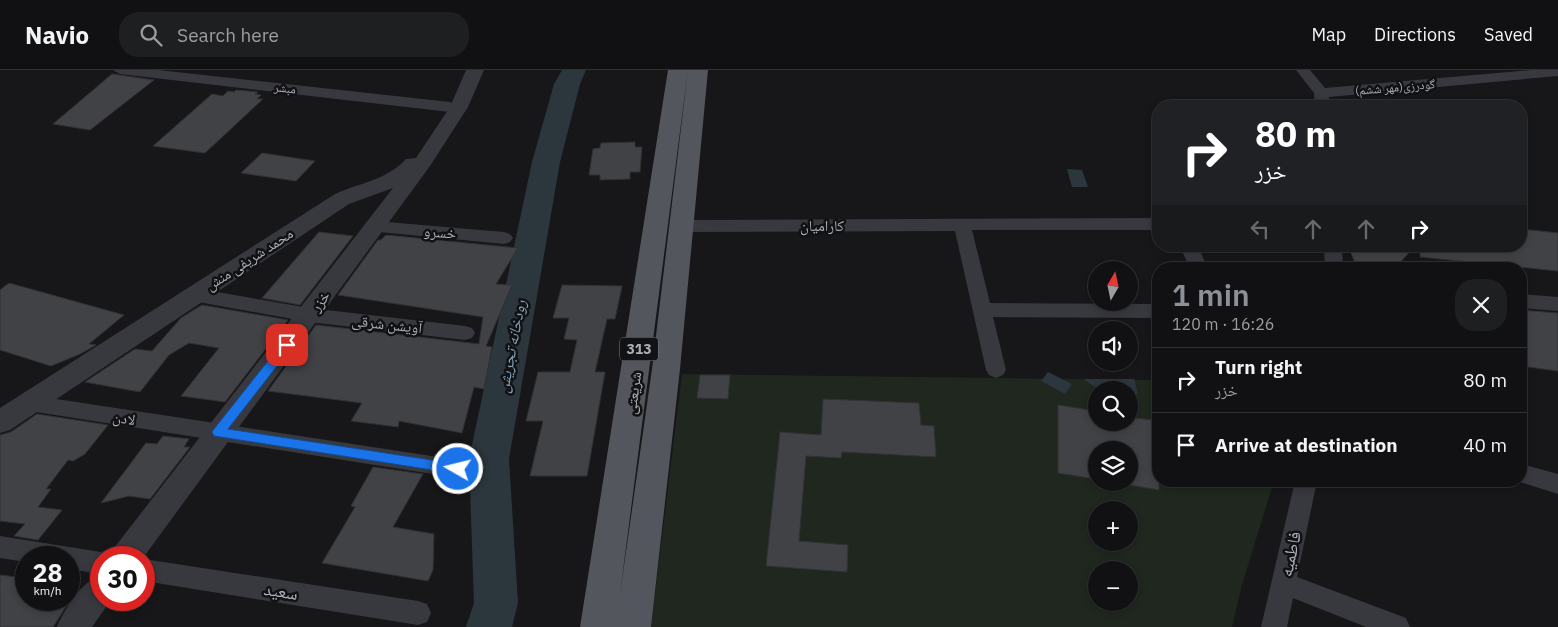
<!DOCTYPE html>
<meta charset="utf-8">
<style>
:root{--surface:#111113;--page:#1e1f21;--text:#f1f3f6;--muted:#9c9da0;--line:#303133;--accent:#8c9099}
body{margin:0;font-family:"IBM Plex Sans","Noto Naskh Arabic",sans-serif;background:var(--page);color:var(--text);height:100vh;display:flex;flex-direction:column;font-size:19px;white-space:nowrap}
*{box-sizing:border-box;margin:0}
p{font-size:16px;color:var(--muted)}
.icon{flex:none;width:28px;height:28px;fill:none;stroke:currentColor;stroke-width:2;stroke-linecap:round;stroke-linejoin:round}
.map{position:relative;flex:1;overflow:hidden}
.side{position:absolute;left:1152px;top:192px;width:375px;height:225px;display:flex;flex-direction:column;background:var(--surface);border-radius:20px;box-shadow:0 2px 8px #0003,0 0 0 1px var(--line)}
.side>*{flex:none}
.top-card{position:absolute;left:1152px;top:30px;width:375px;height:152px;border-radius:20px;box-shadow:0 2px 8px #0003,0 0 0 1px var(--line);background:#202124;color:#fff;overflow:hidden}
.needle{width:32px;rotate:9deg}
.controls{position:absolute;left:1088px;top:191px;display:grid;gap:10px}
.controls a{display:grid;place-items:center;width:50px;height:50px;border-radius:50%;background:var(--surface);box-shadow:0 2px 8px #0003,0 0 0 1px var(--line);font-size:25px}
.speed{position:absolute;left:15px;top:476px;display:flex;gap:10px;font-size:25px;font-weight:700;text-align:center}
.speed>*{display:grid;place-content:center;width:65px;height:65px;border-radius:50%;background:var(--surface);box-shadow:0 2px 8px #0003,0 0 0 1px var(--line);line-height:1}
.speed small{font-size:12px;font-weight:400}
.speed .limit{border:8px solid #d22;background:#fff;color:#111}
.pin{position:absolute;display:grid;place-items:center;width:42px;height:42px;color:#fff;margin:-21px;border-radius:10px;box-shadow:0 2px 8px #0006}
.me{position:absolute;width:55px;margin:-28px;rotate:278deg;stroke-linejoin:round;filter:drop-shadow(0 0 4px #0008)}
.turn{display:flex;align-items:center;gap:18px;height:105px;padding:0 20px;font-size:22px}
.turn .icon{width:65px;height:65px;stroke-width:2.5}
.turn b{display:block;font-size:35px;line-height:42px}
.lanes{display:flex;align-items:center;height:48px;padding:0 20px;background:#0003;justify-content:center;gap:25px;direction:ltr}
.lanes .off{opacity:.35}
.round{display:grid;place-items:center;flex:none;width:52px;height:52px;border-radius:20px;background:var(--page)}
.summary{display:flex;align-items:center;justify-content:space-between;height:85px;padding:0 20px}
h1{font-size:30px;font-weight:600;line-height:38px;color:var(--accent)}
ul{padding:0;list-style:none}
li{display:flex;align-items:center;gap:15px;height:65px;padding:0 20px;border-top:1px solid var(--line)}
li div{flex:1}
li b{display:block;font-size:19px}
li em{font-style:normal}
header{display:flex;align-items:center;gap:30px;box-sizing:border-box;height:70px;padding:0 25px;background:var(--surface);border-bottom:1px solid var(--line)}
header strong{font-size:24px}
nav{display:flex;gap:28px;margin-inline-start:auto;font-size:18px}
.search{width:350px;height:45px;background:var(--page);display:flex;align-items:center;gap:12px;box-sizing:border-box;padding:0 18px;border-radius:20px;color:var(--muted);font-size:19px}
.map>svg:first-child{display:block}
.green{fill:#1f271f;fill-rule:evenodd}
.water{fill:#2c373d}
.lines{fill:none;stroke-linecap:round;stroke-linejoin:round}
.river{fill:#2c373d;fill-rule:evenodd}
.building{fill:#414246;stroke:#313135}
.minor{fill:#38393e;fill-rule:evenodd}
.tertiary{fill:#38393e;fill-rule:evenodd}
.primary{fill:#54565d;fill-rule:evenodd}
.route{fill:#1a73e8;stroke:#114b97}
.labels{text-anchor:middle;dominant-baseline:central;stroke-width:5;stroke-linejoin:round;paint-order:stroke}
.far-street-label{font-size:12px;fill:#a9afb9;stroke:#121214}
.shield{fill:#121214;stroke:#7c8088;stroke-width:1}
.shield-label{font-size:14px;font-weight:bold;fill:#a9afb9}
.street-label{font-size:15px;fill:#a9afb9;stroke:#121214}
.water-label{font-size:16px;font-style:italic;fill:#7fa0b5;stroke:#121214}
.near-street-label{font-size:18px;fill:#a9afb9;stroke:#121214}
</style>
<header>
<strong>Navio</strong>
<div class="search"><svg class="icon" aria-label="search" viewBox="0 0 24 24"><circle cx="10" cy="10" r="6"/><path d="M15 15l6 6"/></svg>Search here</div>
<nav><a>Map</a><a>Directions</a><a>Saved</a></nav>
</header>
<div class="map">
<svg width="1558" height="557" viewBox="0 0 1558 557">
<rect width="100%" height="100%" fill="#171719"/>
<!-- green -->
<path class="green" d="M682 304 1159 310V411H1274L1242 515 1232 557H651ZM1096 320H1129V352H1096ZM1096 380H1129V412H1096ZM1096 440H1129V472H1096ZM1096 500H1129V532H1096Z"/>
<!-- water -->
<path class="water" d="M1067 99 1082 100 1088 117H1072Z
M1048 302 1072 314 1065 324 1041 311Z
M1084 309H1134L1138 324H1129V320C1111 320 1098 322 1084 309Z"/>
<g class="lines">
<!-- river -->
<path class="river" d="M562 0H586L580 14 560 92 509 389 518 533 512 557H466L474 533 469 389 532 92 554 14Z"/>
</g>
<!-- building -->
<path class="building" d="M112 4 154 10 90 60 53 54Z
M236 20 258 22 255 24 261 25 257 29H263L205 83 153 76 212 24 223 26 228 21 234 22Z
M635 72V77H642L640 102H630V109L600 110V105H589L593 79 600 78 601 73Z
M262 83 315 91 296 111 241 103Z
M1521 159 1558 163V201L1420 187V176H1521Z
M319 162 353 166 300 235 262 228Z
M386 165 518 178 496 214 512 215 486 276 492 277 484 319 474 317 462 363 399 351 398 357 351 351 362 333 268 321 316 255 479 274 483 247 338 225 378 170H381Z
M1348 176H1415L1394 199 1356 195Z
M9 213 124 245 89 274 96 275 80 284 51 296 0 280V220Z
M562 215 622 216 615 249H607L595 302H605L587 406H530L543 351H526L538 302H570L577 270 564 269 569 248H553Z
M202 235 288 250 225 332 181 326 219 278 189 273 169 285 140 322 85 312 135 279 152 281 181 248Z
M1521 240 1558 243V301L1521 296Z
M700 305H730L728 329 697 328Z
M823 329 919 333 921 355 934 356 936 387 842 382 841 388 806 386 799 471 848 475 847 502 766 496 780 362 821 365Z
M1058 335 1096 341V352H1129V347L1159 351V420L1129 415V380H1096V409L1058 403Z
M37 344 108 355 85 384 73 391 68 390 46 419H51L38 437 62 440 38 470 14 466 25 454 0 451V365L11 362Z
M163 366 189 369 184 377H190L150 429 129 426 101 433 146 373 157 374Z
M373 397 423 404 393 457 434 464 433 500 428 511 322 493 355 437 351 436Z
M0 505 26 508V530H70L53 557H0Z"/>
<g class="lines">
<!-- minor -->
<path class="minor" d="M113 0H158L450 32 458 37 450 42 120 4Z
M1296 0H1310L1325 18 1532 0H1558V6L1329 27V36H1315L1314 23Z
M1159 148V160H972L990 233 1159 234V248L993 247 1006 300 1003 305 996 308 989 305 986 300 955 161 682 162 676 160 673 156 676 152 682 150Z
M375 151 504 162 510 164 513 168 510 172 504 174 369 161 366 157 369 153Z
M1180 176H1198L1208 199H1190Z
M1324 176H1342L1343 199H1325Z
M194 218 309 238 465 256 472 258 475 263 472 268 465 270 309 252 187 230 185 225 187 220Z
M1521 224 1558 227V241L1521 238Z
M30 325 458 390 466 392 469 399 466 406 458 408 30 341 23 339 19 333 23 327Z
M1521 394 1558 404V424L1517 411H1521Z
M1295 411H1317L1297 507 1406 548 1410 557H1366L1293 528 1287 557H1261Z
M0 466 101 482 111 488H101V504L69 499V488H26V492L0 488Z
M144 489 418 531 427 534 431 543 427 552 418 555 144 511Z"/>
<!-- tertiary -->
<path class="tertiary" d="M466 0H484L468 37 430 96 143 488H110L114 478 393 118 349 134 10 360 0 363V338L335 124C359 113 387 110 406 89L416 88 450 37Z
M101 505V530H111L92 557H57C65 538 82 511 101 505Z"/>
<!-- primary -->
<path class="primary" d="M668 0H688L620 524 652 299 688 0H708L680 299 651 557H580Z"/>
</g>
<!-- route -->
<path class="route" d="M287 270 291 272V278L228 359 458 394 465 399 463 403 458 404 214 366 212 362 214 359 283 272Z"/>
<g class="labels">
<!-- far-street labels -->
<g class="far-street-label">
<text transform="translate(1395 17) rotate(-5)">گودرزی(مهر ششم)</text>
<text transform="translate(285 18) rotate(6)">مبشر</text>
</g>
<!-- shield labels -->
<rect class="shield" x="620" y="267.5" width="38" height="23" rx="4"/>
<g class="shield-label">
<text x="639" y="279">313</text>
</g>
<!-- street labels -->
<g class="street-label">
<text x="822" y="155">کارامیان</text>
<text transform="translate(440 162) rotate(5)">خسرو</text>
<text transform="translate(249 189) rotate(-33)">محمد شریفی منش</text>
<text transform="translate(320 231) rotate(-53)">خزر</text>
<text transform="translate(387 254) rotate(6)">آویشن شرقی</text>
<text transform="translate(633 323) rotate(-82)">شریعتی</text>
<text transform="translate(124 348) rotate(9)">لادن</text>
</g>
<!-- water labels -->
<g class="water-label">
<text transform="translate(511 276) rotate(-79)">رودخانه تجریش</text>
</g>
<!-- near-street labels -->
<g class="near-street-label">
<text transform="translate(1290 484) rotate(-78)">فاطمیه</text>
<text transform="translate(281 521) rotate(9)">سعید</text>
</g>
</g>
</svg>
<div class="controls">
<a><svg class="needle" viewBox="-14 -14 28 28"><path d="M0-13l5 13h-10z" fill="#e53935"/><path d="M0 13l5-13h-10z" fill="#9c9da0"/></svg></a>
<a><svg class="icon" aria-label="sound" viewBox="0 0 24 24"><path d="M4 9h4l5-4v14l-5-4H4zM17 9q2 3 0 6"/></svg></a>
<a><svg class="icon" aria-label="search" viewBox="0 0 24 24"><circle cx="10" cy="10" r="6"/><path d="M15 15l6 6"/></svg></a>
<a><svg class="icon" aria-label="layers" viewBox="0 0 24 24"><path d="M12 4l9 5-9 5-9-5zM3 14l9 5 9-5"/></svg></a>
<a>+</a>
<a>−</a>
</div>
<div class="speed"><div>28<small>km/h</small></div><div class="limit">30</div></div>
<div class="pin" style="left:287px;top:275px;background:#d93025"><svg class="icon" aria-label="arrive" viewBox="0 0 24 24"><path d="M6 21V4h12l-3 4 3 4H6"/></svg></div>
<svg class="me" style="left:458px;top:399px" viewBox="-20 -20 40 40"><circle r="17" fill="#1a73e8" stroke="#fff" stroke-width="3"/><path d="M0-11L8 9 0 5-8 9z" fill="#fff"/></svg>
<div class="top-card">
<div class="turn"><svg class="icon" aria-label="right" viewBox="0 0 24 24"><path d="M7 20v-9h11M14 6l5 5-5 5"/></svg><div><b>80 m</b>خزر</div></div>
<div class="lanes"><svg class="icon off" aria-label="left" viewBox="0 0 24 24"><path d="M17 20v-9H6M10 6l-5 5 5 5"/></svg><svg class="icon off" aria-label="ahead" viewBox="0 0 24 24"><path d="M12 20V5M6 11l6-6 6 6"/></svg><svg class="icon off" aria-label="ahead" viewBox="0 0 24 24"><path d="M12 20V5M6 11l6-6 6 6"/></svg><svg class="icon" aria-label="right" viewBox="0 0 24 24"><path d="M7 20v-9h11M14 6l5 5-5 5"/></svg></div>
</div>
<section class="side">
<div class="summary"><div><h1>1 min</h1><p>120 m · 16:26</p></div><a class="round"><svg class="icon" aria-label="close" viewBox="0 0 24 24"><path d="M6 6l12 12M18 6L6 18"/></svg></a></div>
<ul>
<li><svg class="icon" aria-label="right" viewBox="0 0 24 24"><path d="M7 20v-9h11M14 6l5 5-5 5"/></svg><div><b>Turn right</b><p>خزر</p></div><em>80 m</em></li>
<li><svg class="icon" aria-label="arrive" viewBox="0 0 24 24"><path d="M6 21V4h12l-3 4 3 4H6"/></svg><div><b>Arrive at destination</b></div><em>40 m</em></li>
</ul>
</section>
</div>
